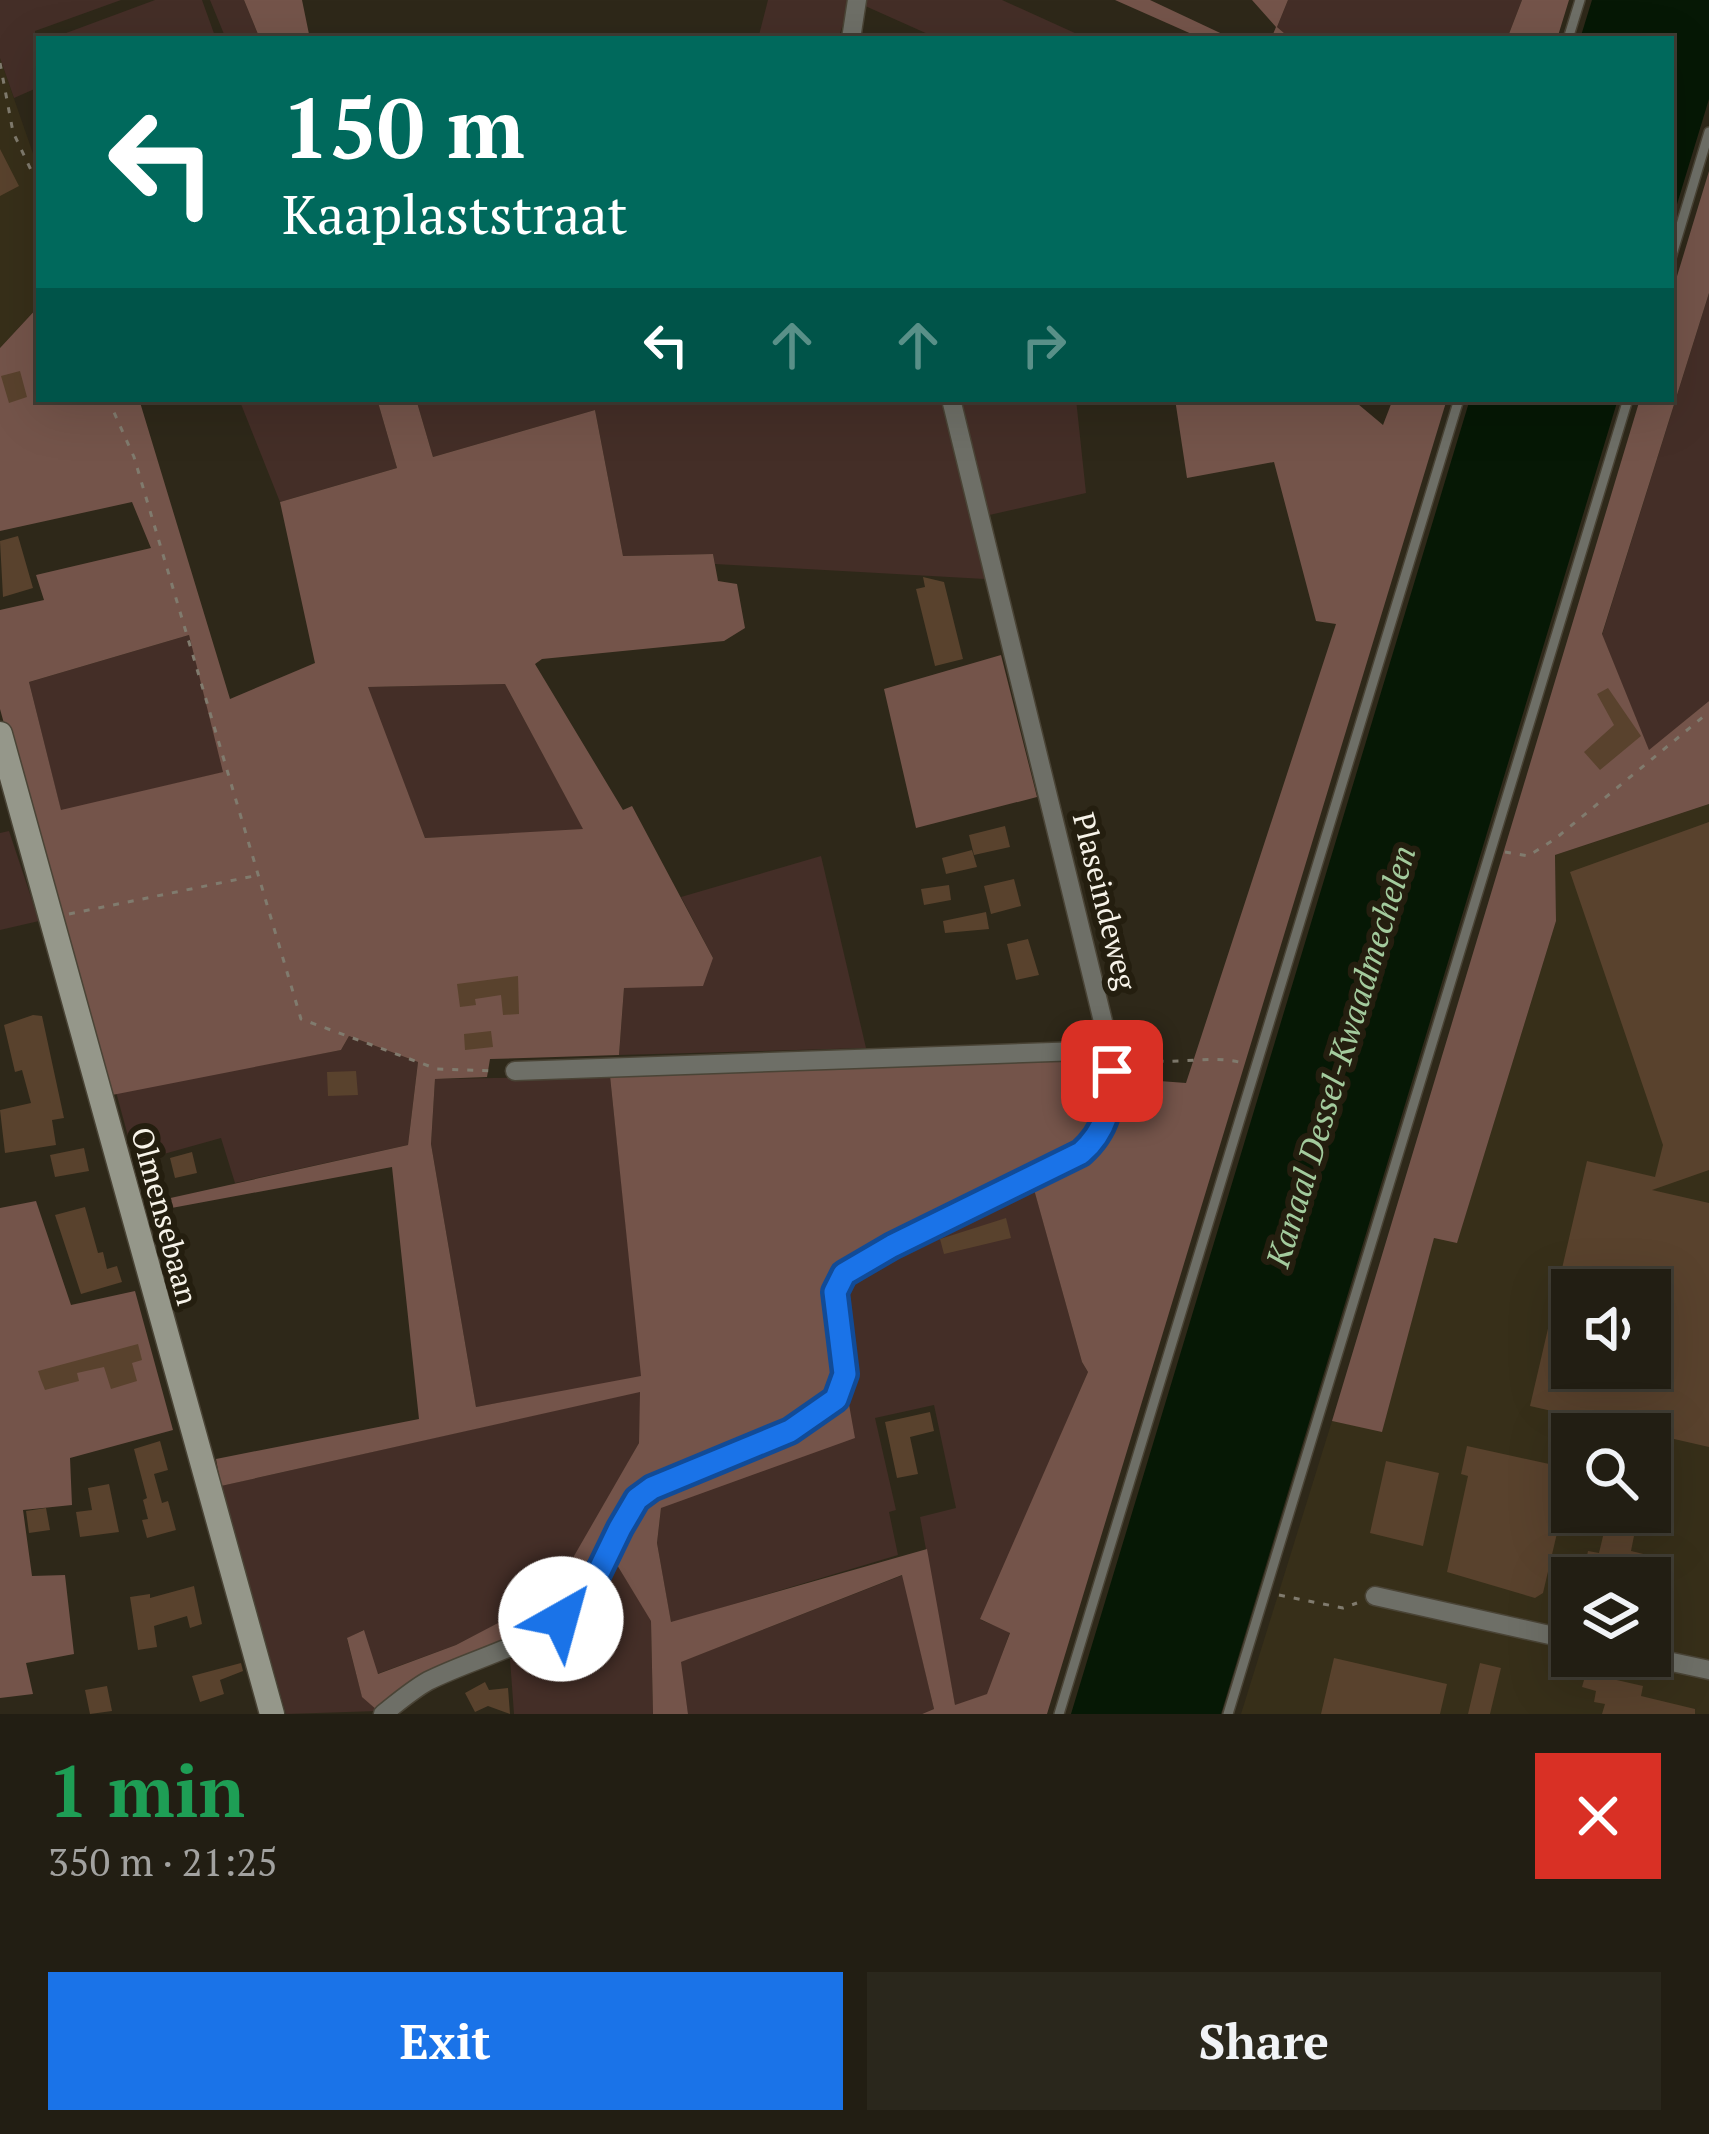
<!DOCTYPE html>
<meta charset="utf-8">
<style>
:root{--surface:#221e13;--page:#2a271c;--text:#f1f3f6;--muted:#a2a2a0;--line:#3f3c33;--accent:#1a73e8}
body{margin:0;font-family:"PT Serif",serif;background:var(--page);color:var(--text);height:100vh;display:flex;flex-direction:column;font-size:45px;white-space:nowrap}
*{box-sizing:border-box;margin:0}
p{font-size:39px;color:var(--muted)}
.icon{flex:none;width:66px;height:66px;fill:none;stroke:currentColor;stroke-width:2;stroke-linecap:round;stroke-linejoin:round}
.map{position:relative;height:1714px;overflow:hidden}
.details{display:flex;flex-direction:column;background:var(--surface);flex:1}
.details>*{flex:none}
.hud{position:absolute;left:36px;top:36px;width:1638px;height:366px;border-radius:0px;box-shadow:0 12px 48px #0002,0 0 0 3px var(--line);background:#00695c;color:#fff;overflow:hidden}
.controls{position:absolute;left:1551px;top:1269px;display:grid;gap:24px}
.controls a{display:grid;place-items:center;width:120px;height:120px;border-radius:0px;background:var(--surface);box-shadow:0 12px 48px #0002,0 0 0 3px var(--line);font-size:60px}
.pin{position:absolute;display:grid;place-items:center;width:102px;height:102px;color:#fff;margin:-51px;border-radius:24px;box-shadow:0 6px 18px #0006}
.me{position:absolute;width:132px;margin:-66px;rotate:38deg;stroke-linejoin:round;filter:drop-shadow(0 0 9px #0008)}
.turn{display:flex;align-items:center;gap:42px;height:252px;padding:0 48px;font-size:54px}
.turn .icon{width:156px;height:156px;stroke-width:2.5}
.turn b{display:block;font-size:84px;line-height:102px}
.lanes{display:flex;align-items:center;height:114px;padding:0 48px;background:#0003;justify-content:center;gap:60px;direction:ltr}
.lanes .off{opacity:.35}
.round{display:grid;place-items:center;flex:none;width:126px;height:126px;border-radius:0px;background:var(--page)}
.head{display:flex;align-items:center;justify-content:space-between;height:204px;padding:0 48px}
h1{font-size:72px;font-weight:700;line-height:90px;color:#1e9e55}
.cta{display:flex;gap:24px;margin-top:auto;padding:24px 48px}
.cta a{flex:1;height:138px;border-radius:0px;background:var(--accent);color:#fff;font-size:48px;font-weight:700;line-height:138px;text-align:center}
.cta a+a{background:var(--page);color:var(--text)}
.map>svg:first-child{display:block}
.built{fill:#372f19;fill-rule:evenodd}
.green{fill:#442e27}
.forest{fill:#74544a;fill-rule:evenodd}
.water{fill:#061805}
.building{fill:#59422d;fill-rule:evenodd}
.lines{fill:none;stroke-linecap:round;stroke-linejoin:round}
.lane-casing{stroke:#4a4436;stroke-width:12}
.street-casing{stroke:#4a4436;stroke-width:21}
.secondary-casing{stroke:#4a4436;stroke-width:27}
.path{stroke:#807b6e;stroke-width:3;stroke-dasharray:6 9;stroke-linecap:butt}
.lane{stroke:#6e6f67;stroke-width:9}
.street{stroke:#6e6f67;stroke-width:18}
.secondary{stroke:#95978a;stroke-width:24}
.route-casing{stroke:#114b97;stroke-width:30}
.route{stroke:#1a73e8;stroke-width:21}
.labels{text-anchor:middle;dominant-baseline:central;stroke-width:12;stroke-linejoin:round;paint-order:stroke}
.street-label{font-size:30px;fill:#f7f3e9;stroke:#241e0f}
.water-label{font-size:33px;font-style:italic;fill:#a3cb9d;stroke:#241e0f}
</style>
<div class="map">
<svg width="1709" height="1714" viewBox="0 0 1709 1714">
<rect width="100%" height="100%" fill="#2e2819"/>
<!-- built -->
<path class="built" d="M0 58 39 171V306L0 348Z
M1709 804V1714H1241L1332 1421 1382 1431 1434 1237 1457 1242 1556 921 1555 855ZM1572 1290H1650V1368H1572ZM1572 1434H1650V1512H1572ZM1572 1578H1650V1656H1572Z"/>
<!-- green -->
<path class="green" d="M0 0H121L35 31 39 87 14 98 0 58Z
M155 0H202L216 39H50Z
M210 0H244L260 39H226Z
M768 0H851L838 39H758Z
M864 0H1002L1088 39H939L863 5Z
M1288 0H1522L1507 39H1291L1277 27Z
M1709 293V701L1649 751 1602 635Z
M239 399H377L397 468 280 502Z
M416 399H942L985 579 715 564 713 554 623 556 595 410 433 457Z
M960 399H1076L1086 493 985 516Z
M189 635 224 772 61 811 29 682Z
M505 684 584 830 425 838 367 687Z
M9 831 39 921 0 930V833Z
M821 856 866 1048 619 1055 624 988 713 958 681 897Z
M349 1036 418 1062 408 1145 235 1183 221 1138 135 1162 116 1092 341 1050Z
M610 1076 642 1377 476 1407 431 1144 435 1079Z
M1030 1174 1082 1362 1088 1372 981 1620 1010 1632 988 1694 955 1706 920 1517 956 1508 934 1405 875 1418 896 1510 889 1512 898 1555 671 1623 657 1543 661 1508 829 1293Z
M641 1391 639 1443 607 1503 592 1579 560 1614 546 1599 456 1645 377 1674 363 1630 347 1639 362 1696 378 1711 286 1714 221 1486Z
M617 1565 651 1620 653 1714H514L510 1659C565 1639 589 1615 617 1565Z
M903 1575 934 1709 922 1714H688L680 1662Z"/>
<!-- forest -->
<path class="forest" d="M244 0H302L310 39H260Z
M1115 0H1150L1233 39H1203Z
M1252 0H1288L1277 27 1291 39H1271L1276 27Z
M1522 0H1569L1557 39H1507Z
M1709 171V293L1602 634 1649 750 1709 701V804L1555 855 1556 921 1457 1243 1434 1238 1382 1432 1332 1421 1640 399H1671V296Z
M39 306V399H139L230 699 315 663 280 502 397 468 377 399H416L433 457 595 410 623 556 713 554 718 581 737 584 745 628 724 641 542 659 535 664 623 810 632 806 713 958 703 986 624 988 619 1055 490 1059 487 1077 435 1079 431 1144 476 1407 641 1376 610 1076 1133 1055V1079L1186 1083 1336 624 1316 621 1274 462 1187 478 1175 399H1352L1383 425 1393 399H1447L1047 1714H922L934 1709 902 1575 681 1662 688 1714H653L651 1621 617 1565 637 1516 592 1579 570 1563 639 1443 640 1392 221 1486 216 1459 419 1419 392 1167 150 1212 148 1203 408 1145 418 1062 349 1036 341 1050 107 1096 0 709V610L44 600 36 575 151 548 132 502 0 531V348ZM189 635 223 772 61 810 29 682ZM505 684 583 829 425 838 368 687ZM1030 1175 1082 1362 1088 1372 980 1619 1010 1633 987 1694 955 1705 927 1549 671 1622 657 1543 661 1508 855 1438 829 1293Z
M1001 655 1037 797 916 828 884 689Z
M36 1201 71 1305 135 1291 173 1430 70 1458 72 1505 23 1510 32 1576 65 1575 74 1654 26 1663 33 1694 0 1698V1208Z
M546 1598 556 1600 560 1614 378 1711 362 1697 347 1638 364 1630 378 1674 456 1645Z"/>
<!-- water -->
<path class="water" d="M1592 0H1709V99L1671 224V39H1580Z
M1470 399H1618L1221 1714H1071Z"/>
<!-- building -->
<path class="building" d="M0 149 19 186 0 196Z
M20 371 27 397 9 403 1 376Z
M18 536 33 588 3 597 0 541Z
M923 577 944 582 963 659 935 666 916 589 925 587Z
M1608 688 1641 736 1600 770 1584 752 1614 725 1597 694Z
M1709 822V1170L1652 1190 1709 1203V1447L1530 1406 1587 1161 1655 1177 1663 1145 1570 872ZM1572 1290H1650V1368H1572Z
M1005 826 1010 847 974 855 969 835Z
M972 850 977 867 946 874 942 858Z
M1014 879 1021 906 991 914 984 886Z
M949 885 951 900 924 905 921 889Z
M986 912 989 929 945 933 943 921Z
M1028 939 1039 975 1016 980 1007 944Z
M518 976 519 1014 503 1015 501 995 475 999 476 1005 460 1007 457 984Z
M33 1015 42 1016 64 1118 52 1120 56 1145 5 1153 0 1110 31 1103 22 1070 15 1072 4 1025Z
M491 1031 493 1047 465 1050 464 1034Z
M356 1071 358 1095 328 1096 327 1072Z
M84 1148 89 1171 55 1177 50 1155Z
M192 1152 197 1173 175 1178 170 1158Z
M85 1207 98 1253 103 1252 107 1269 117 1266 122 1282 81 1294 55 1215Z
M1006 1218 1011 1238 944 1254 940 1239Z
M138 1344 142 1360 132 1363 137 1381 111 1389 104 1367 77 1373 79 1381 45 1390 41 1380 38 1371Z
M930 1412 934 1431 910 1437 918 1474 897 1478 885 1422Z
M160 1441 168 1470 154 1474 162 1503 168 1501 176 1530 147 1538 142 1520 148 1519 143 1500 147 1498 134 1449Z
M1467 1446 1572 1469 1543 1593 1535 1598 1447 1572 1468 1476 1461 1474Z
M1386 1461 1439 1473 1423 1546 1370 1533Z
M109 1484 119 1532 80 1537 76 1512 92 1510 88 1488Z
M46 1508 50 1530 29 1533 26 1511Z
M1608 1515 1637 1521 1631 1551 1672 1561 1662 1603 1650 1600V1578H1582L1588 1551 1599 1553Z
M194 1586 202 1624 190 1628 187 1616 154 1626 157 1647 138 1650 130 1597 150 1594V1598Z
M1334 1658 1447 1684 1440 1714H1321Z
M241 1663 243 1671 220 1680 224 1694 200 1702 192 1676Z
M1480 1663 1501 1668 1490 1714H1468Z
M1586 1673 1643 1686 1641 1696 1695 1709V1714H1602L1605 1704 1594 1702 1596 1691 1582 1687Z
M485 1682 489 1690 508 1688 510 1714 488 1706 475 1712 465 1693Z
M107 1686 112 1711 90 1714 85 1690Z"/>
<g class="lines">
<defs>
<path id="lane" d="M1568 39 1580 0
M1671 258 1709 132
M1059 1714 1459 399
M1228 1714 1628 399"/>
<path id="street" d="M851 39 857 0
M515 1071 1110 1050
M1375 1596 1572 1640
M1644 1656 1709 1670
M383 1714C397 1703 412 1690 428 1681 472 1659 525 1647 564 1617 607 1583 608 1521 652 1488L790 1431 836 1398 845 1374 835 1292 844 1275 892 1246 1081 1153C1112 1125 1114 1090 1110 1050L951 399"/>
<path id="secondary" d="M0 734 272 1714"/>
</defs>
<!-- lane casing -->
<use href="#lane" class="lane-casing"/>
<!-- street casing -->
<use href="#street" class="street-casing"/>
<!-- secondary casing -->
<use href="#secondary" class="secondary-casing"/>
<!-- path -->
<path class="path" d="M0 63 13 132 39 187
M108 399 134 457 301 1019 437 1069 496 1071
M1505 852 1528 856 1555 839 1709 712
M69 914 259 875
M1128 1056C1166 1069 1206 1053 1243 1063
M1279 1595 1343 1608 1357 1603"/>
<!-- lane -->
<use href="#lane" class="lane"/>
<!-- street -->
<use href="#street" class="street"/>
<!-- secondary -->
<use href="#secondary" class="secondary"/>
</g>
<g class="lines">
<defs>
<path id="route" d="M561 1619 589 1592 620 1528 637 1499 652 1488 790 1431 836 1399 845 1374 835 1292 844 1274 892 1246 1081 1153C1107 1130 1111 1105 1112 1071"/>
</defs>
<!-- route casing -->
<use href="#route" class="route-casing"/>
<!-- route -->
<use href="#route" class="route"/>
</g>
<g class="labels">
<!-- street labels -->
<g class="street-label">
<text transform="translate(1105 901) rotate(76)">Plaseindeweg</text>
<text transform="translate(165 1216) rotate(75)">Olmensebaan</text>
</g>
<!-- water labels -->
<g class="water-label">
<text transform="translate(1340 1056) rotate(-73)">Kanaal Dessel-Kwaadmechelen</text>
</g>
</g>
</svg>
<div class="controls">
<a><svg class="icon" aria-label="sound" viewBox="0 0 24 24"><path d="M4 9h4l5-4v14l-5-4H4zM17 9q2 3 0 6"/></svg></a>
<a><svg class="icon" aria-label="search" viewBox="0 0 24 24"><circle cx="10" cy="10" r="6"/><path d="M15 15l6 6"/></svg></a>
<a><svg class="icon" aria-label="layers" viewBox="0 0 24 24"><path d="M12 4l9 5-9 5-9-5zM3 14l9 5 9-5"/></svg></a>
</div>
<div class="pin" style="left:1112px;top:1071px;background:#d93025"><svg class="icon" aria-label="arrive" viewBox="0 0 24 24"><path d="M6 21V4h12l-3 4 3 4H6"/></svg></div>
<svg class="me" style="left:561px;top:1619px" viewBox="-20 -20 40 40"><circle r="19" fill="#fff"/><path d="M0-13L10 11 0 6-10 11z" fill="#1a73e8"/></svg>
<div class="hud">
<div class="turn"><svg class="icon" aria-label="left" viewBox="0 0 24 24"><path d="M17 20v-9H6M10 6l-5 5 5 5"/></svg><div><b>150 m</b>Kaaplaststraat</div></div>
<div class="lanes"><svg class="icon" aria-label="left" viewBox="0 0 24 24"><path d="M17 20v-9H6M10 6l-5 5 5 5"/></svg><svg class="icon off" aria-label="ahead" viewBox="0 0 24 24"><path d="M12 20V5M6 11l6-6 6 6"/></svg><svg class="icon off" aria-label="ahead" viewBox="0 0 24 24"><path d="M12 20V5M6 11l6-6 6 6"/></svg><svg class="icon off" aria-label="right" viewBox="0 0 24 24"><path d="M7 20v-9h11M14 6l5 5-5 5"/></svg></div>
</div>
</div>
<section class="details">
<div class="head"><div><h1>1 min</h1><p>350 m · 21:25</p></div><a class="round" style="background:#d93025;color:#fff"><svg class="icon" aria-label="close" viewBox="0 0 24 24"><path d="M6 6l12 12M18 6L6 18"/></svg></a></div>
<div class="cta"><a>Exit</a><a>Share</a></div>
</section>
